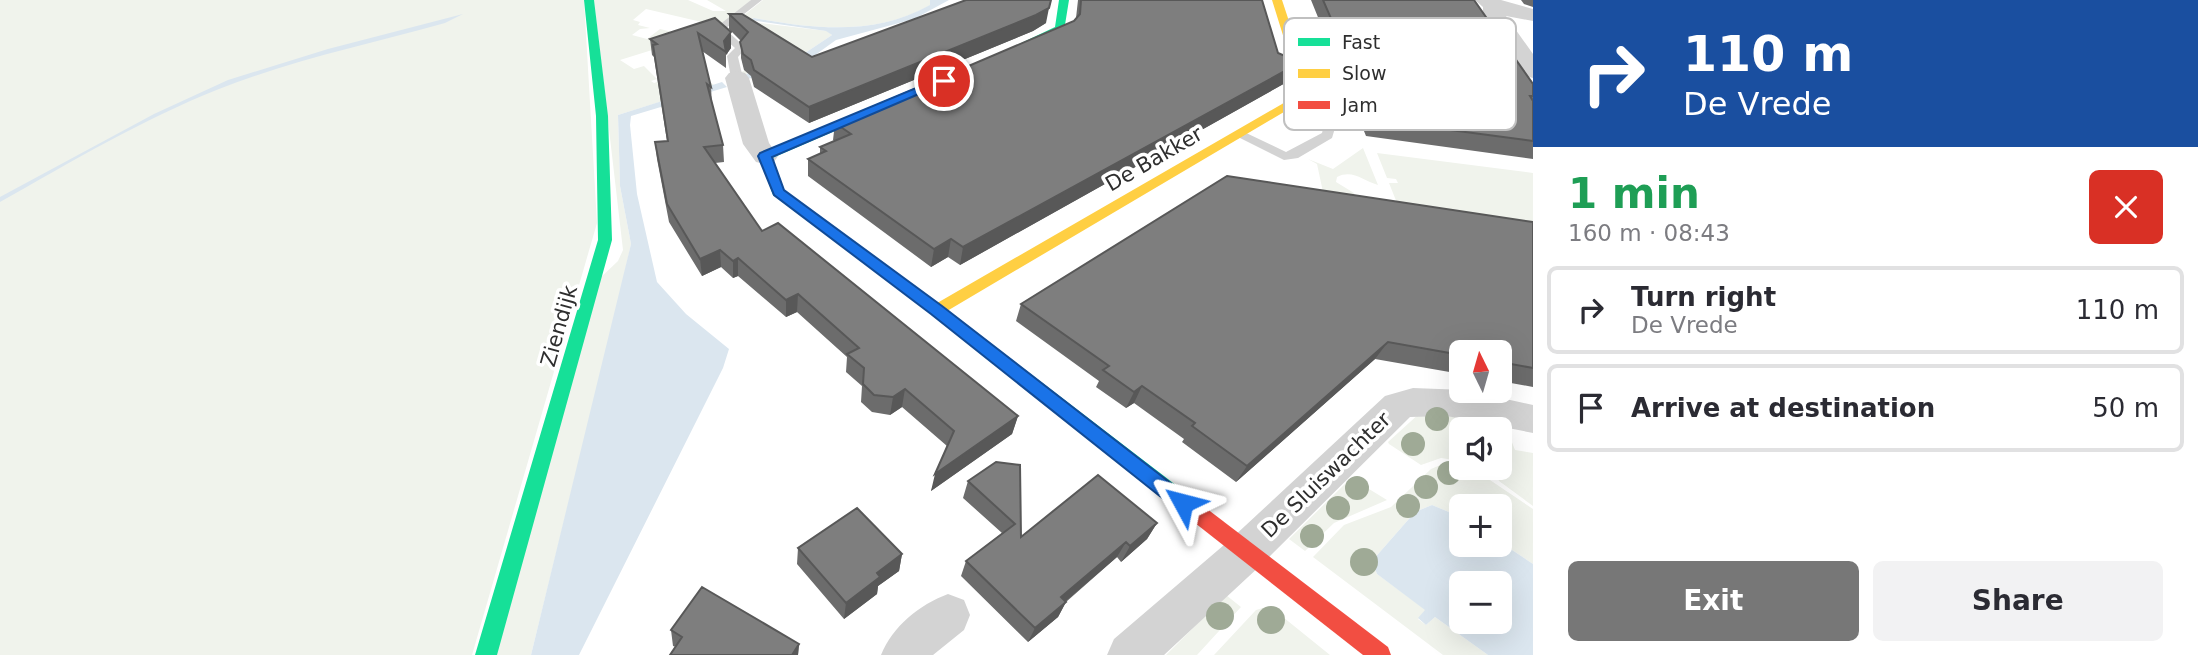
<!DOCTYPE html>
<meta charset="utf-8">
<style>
:root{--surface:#fff;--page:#f2f2f3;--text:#2b2b33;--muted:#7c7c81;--line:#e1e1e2;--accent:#777}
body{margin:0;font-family:"DejaVu Sans",sans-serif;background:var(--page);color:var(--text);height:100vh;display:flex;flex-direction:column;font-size:26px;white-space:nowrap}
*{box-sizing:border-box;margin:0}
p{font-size:23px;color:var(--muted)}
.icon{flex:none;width:38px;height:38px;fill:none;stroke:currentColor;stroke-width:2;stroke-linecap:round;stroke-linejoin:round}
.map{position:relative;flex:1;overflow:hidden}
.sheet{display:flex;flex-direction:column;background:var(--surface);width:665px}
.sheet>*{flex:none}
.top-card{background:#1a4fa0;color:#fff;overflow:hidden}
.needle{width:46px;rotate:355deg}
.controls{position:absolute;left:1449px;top:340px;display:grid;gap:14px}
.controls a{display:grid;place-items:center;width:63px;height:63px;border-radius:10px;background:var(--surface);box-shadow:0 7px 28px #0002;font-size:35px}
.pin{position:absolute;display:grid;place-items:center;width:60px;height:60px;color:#fff;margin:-30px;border:4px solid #fff;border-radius:50%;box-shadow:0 2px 7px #0007}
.me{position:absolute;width:77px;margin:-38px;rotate:308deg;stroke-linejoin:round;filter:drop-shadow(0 0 5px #0008)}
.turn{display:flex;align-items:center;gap:24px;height:147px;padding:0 35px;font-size:32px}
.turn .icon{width:91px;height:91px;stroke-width:2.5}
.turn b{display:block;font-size:49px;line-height:60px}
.round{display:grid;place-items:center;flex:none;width:74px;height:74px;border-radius:10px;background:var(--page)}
.summary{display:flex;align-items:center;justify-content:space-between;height:119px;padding:0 35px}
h1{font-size:42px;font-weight:800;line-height:52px;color:#1e9e55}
.button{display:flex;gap:14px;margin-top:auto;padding:14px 35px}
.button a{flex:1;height:80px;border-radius:10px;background:var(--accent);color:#fff;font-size:28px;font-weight:800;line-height:80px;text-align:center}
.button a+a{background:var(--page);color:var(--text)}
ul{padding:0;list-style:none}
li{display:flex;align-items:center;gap:21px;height:88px;margin:0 14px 10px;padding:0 21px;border:4px solid var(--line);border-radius:10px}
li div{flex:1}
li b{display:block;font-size:26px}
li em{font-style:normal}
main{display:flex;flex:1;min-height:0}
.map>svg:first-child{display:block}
.green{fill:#f0f3ec}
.water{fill:#dbe6ef;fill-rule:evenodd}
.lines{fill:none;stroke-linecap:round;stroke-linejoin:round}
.lane{fill:#d3d3d3;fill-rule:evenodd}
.street{fill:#d3d3d3;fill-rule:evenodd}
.fast{fill:#16e098;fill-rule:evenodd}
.slow{fill:#ffcf43;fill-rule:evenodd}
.jam{fill:#f24e42;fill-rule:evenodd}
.tree{fill:#9faa96}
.wall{fill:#6c6c6c}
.shaded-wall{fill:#585858}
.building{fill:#7e7e7e;stroke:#585858;stroke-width:2}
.route{fill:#1a73e8;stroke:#114b97;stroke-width:2}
.labels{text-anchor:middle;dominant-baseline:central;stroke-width:7;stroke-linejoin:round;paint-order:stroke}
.street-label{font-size:21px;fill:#2e2e2e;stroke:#fff}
.key{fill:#fff;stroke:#c0c0c0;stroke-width:2}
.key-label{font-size:19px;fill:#2e2e2e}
</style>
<main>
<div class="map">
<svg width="1533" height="655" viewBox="0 0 1533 655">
<rect width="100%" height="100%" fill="#fff"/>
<!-- green -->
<path class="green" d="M0 0H584L597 223 472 655H0Z
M594 0H688L713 11H726L707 0H751L744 7 743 16 763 0H930L931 5C874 36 816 29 754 18L751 22 827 31 832 35 805 53 740 76 738 73 776 59 730 25 723 27 646 9 633 20 640 22 638 25 650 28 640 29 632 35 647 39 660 29 681 34 710 32 620 60 634 69 644 66 657 79 651 81 654 83 693 70 714 85 618 115 620 186 631 244 619 298 531 655H496L597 281 618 261 623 250Z
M1363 148 1378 185C1363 181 1353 169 1337 177L1336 182 1354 193 1355 196 1323 192 1317 164 1308 159 1333 169Z
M1377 153 1533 173V223L1397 203 1389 183H1398L1396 179 1387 178Z
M1421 412 1465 417 1469 429H1461V461L1441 458 1421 465 1389 444 1388 442Z
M1472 418 1506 427 1515 450 1533 453V506L1499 481 1491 467H1500V429H1476Z
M1443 464 1461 465V467L1475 470 1533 509V564L1500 542V506H1461V517L1432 505 1415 512 1372 561 1377 574 1426 610 1418 619 1426 625 1435 617 1488 655H1443L1313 557 1344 525 1391 507 1431 469Z
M1351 478 1387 500 1334 523 1305 551 1289 539Z
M1226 595 1241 607 1197 655H1166Z
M1266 607 1273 609 1330 655H1214L1256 610Z"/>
<!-- water -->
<path class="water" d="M930 0H949L914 19 836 40 811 58 745 80 741 76 805 53 832 35 826 31 750 20 754 18C816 29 874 36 930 5Z
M463 14 445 23C370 44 292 60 219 89 143 119 71 162 0 202V197L154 114 228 80 328 49Z
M722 82 727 87 631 116 630 125 637 194 657 282 686 314 729 349 723 368 579 655H531L631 244 620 186 618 115Z
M1432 505 1461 517V544H1500V542L1533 564V655H1488L1435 617 1426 625 1418 618 1425 610 1377 574 1372 561 1415 512ZM1461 583H1500V621H1461Z"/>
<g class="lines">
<!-- lane -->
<path class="lane" d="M751 0H762L725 29 746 48 738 57 743 78 737 81 731 78 727 56 735 48 714 29Z
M1286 103 1324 117 1335 128 1332 138 1298 158 1284 160 1232 134 1238 130 1242 131 1286 152 1322 133 1323 129 1316 123 1282 108V104Z"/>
<!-- street -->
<path class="street" d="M1475 0H1501L1533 9V21L1506 16 1533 54V78L1525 76 1483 13V7Z
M737 71 745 73 749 78 769 143 778 156 774 162 765 164 756 162 743 144 725 78 729 73Z
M1413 388 1465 390 1533 405V433L1447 416 1410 417 1261 565 1164 655H1107L1114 639 1231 539 1385 396Z
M948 594 964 600 970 615 964 630 933 655H881C893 626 919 605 948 594Z"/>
<!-- fast -->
<path class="fast" d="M584 0H594L608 116 612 240 497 655H475L598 240 596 116Z
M1059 0H1069L1064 31 1019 52H1011V48L1055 27Z
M882 103 886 105V109L772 158 784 190 942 306 1181 489 1183 495 1181 501 1174 503 1167 501 932 314 773 195 759 156 761 153Z"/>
<!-- slow -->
<path class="slow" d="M1272 0H1282L1313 94 1311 96 942 314H932L929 310 932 306 1301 93Z"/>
<!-- jam -->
<path class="jam" d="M1174 487 1181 489 1388 647 1391 655H1363L1167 501 1165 495 1167 489Z"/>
</g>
<!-- trees -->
<g class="tree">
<circle cx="1437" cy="419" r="12"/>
<circle cx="1413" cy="444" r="12"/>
<circle cx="1449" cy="473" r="12"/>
<circle cx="1426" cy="487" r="12"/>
<circle cx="1357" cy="488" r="12"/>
<circle cx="1408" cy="506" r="12"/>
<circle cx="1338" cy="508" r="12"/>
<circle cx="1312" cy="536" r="12"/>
<circle cx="1364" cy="562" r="14"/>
<circle cx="1220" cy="616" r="14"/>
<circle cx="1271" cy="620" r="14"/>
</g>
<!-- wall -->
<path class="wall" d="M1078 0H1262L1278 53 1294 66 1287 82 960 265 948 257 931 267 808 176V159L820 154V147L835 141 833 140 835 123 1074 21 1076 18Z
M1311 0H1474L1533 84V159L1366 136Z
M1521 0H1533V7L1524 4Z
M729 14 812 57 1046 23 1033 31 809 123 754 87 751 76 744 70 741 58V41L729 29Z
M715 18 731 32V48L726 55V68L702 51 711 87 712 104 723 145 724 162 715 163 762 231 1018 416 1012 434 931 491 947 446 902 407 890 415 872 412 861 402 862 386 846 372 847 357 797 312 786 317 738 276 733 278 721 267 702 276 669 222 657 159 655 142 667 141 654 57 652 55 650 39Z
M1533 222V387L1500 381V352H1461V374L1375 359 1236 482 1182 442 1184 439 1134 403 1126 408 1096 387 1099 381 1016 321 1021 304Z
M996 462 1021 537 1157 523 1147 539 1121 562 1117 557 1066 602 1058 617 1028 642 961 576 966 561 1002 533 963 498 968 481Z
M798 548 902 554 899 571 878 586 877 594 844 619 797 564Z
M671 630 799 644 798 655H670L676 647 673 646Z"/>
<!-- shaded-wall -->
<path class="shaded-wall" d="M1049 8 1046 23 1033 31 809 123V107Z
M731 32V48L726 55 724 41Z
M1294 66 1287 82 960 265 963 247Z
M951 239 948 257 931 267 934 249Z
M720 250 721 267 702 276 700 259Z
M738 258V276L733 278V261Z
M798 294 797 312 786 317V300Z
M1388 342 1375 359 1236 482 1247 466Z
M1142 386 1134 403 1126 408 1134 392Z
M905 389 902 407 890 415 893 397Z
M1018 416 1012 434 931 491 935 474Z
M1157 523 1147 539 1121 562 1130 546Z
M1126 542 1117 557 1060 606 1066 602 1058 617 1028 642 1035 628 1061 597Z
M902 554 899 571 878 586 877 594 844 619 846 603 877 573Z
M799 644 798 655H792Z"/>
<!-- building -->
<path class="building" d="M966 0H1051L1049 8 1036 15 809 107 754 70 751 60 743 54 740 42 748 32 729 14H742L812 57Z
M1081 0H1262L1278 53 1292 59 1294 66 963 247 951 239 934 249 808 159 826 151 820 147 851 134 835 123 1074 21 1080 14Z
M1323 0H1474L1533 84V96H1530L1533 101V141L1375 120Z
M715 18 731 32 724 41 726 52 698 33 711 87 707 84 723 145 704 147 762 231 778 223 1018 416 935 474 954 431 905 389 893 397 874 395 863 384 864 368 847 354 859 348 798 294 786 300 738 258 733 261 720 250 700 259 667 204 655 142 668 141 653 45 657 44 650 39Z
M1227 176 1533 222V368L1500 362V352H1461V355L1388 342 1247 466 1192 426 1195 423 1142 386 1134 392 1103 370 1109 366 1021 304Z
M996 462 1020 465 1021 537 1098 475 1157 523 1130 546 1126 542 1061 597 1066 602 1035 628 966 561 1015 524 968 481Z
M857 508 902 554 877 573 880 577 846 603 798 548Z
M702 587 799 644 792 655H670L682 637 671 630Z"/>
<!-- route -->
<path class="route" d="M940 78 949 81 772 157 784 190 942 306 1190 498 1193 503 1190 509 1183 512 1176 509 931 314 774 195 758 156 760 153Z"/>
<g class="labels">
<!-- street labels -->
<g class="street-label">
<text transform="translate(1154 159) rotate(-30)">De Bakker</text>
<text transform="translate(559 326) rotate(-74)">Ziendijk</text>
<text transform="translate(1326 475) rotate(-44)">De Sluiswachter</text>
</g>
</g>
<!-- legend -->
<rect x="1284" y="18" width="232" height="112" rx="10" class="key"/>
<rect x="1298" y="38" width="32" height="8" fill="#16e098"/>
<rect x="1298" y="69" width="32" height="9" fill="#ffcf43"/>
<rect x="1298" y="101" width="32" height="8" fill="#f24e42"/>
<g class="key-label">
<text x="1342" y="49">Fast</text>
<text x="1342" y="80">Slow</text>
<text x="1342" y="112">Jam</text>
</g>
</svg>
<div class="controls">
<a><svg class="needle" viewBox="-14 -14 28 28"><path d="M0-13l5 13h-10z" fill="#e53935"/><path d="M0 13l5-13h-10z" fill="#7c7c81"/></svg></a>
<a><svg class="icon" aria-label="sound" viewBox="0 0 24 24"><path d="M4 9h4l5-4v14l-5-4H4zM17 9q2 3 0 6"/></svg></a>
<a>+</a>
<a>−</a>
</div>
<div class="pin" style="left:944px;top:81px;background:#d93025"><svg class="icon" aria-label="arrive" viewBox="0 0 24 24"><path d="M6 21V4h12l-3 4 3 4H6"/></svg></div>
<svg class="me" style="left:1183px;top:503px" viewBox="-20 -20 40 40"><path d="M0-17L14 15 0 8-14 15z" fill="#1a73e8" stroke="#fff" stroke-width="4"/></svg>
</div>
<section class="sheet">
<div class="top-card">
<div class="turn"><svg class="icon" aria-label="right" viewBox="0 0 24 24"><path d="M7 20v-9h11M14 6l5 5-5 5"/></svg><div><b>110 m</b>De Vrede</div></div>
</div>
<div class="summary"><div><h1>1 min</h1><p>160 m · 08:43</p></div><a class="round" style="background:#d93025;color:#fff"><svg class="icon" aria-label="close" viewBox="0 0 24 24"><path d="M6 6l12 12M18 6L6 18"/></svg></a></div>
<ul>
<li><svg class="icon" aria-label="right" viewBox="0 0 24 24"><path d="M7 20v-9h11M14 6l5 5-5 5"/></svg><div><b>Turn right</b><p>De Vrede</p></div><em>110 m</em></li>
<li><svg class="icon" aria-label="arrive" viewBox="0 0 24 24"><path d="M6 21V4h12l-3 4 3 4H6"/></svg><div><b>Arrive at destination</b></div><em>50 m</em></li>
</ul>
<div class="button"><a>Exit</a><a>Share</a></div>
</section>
</main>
